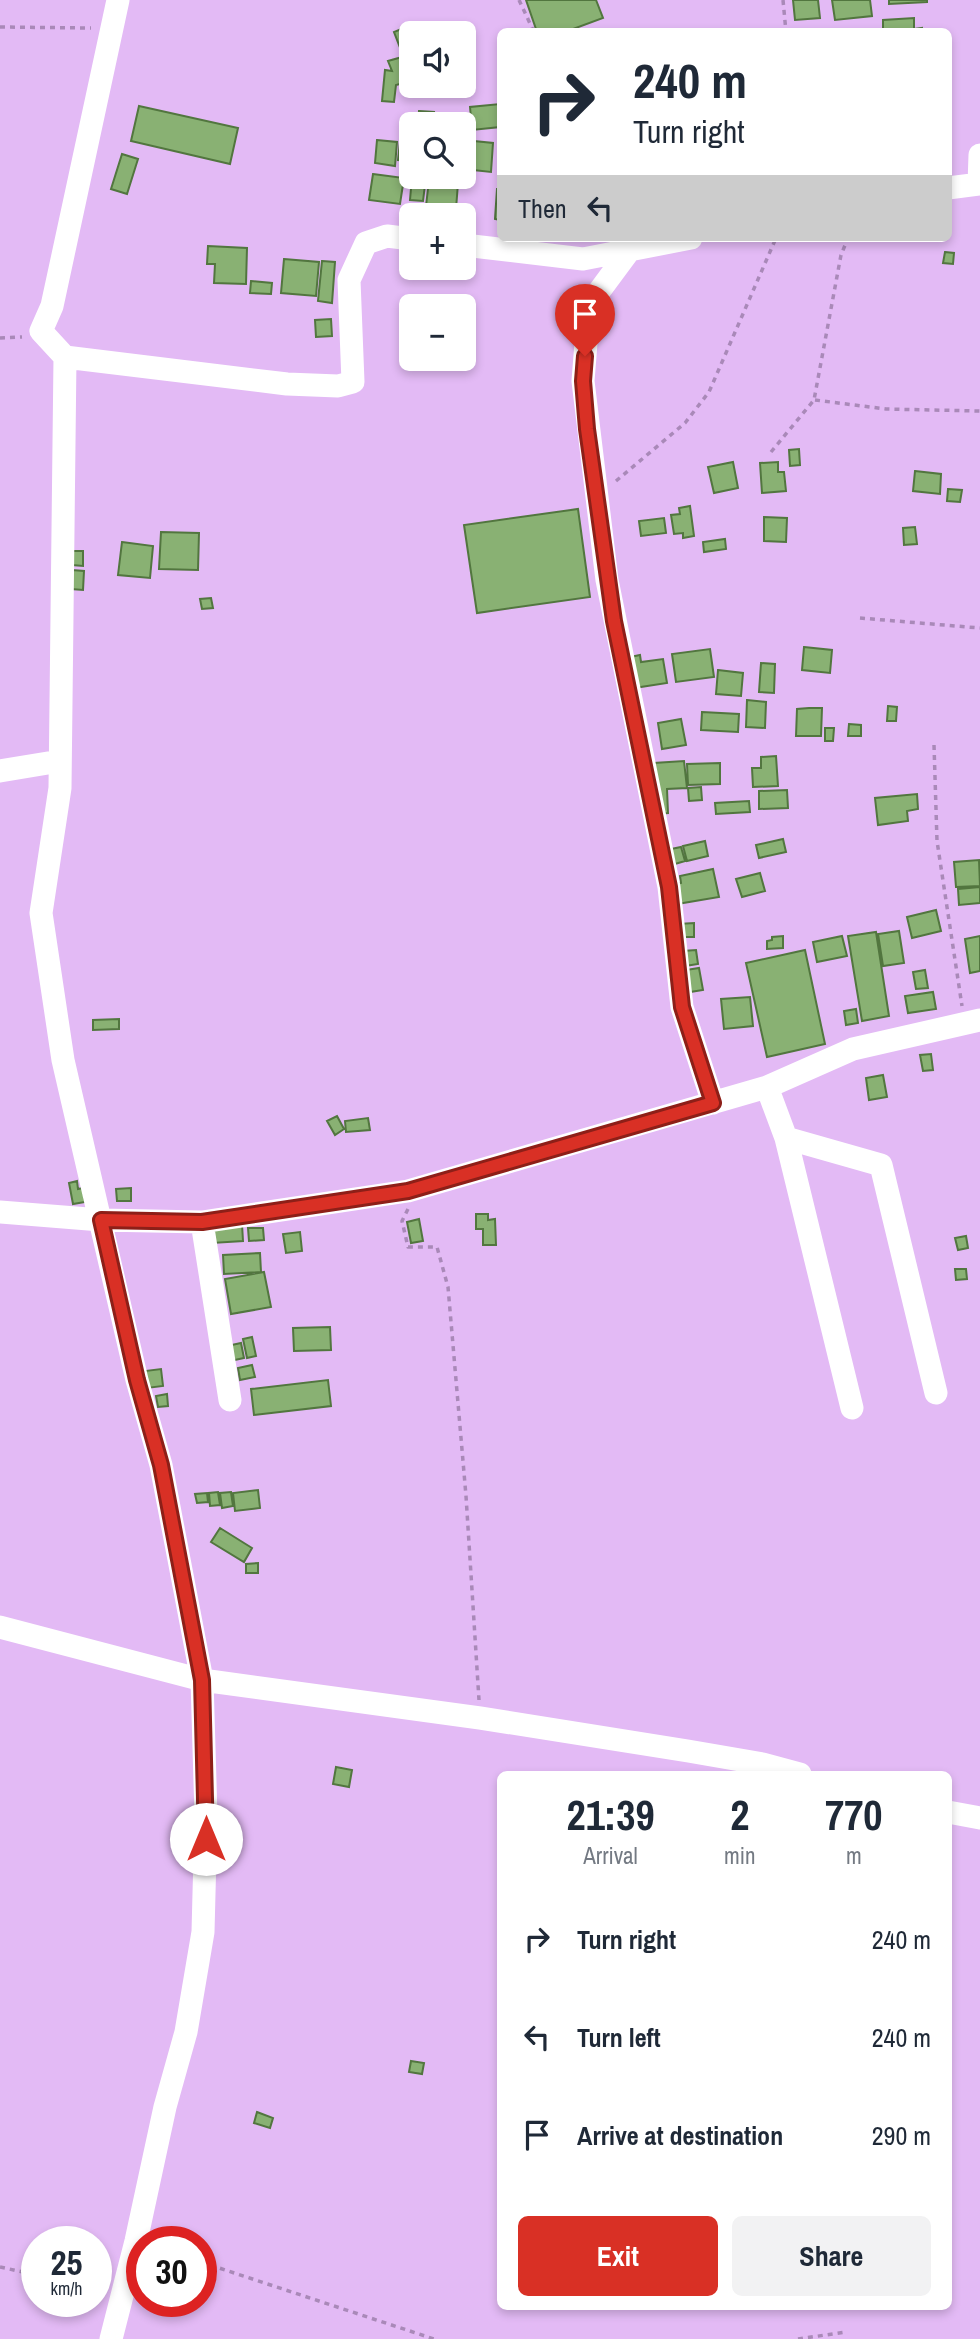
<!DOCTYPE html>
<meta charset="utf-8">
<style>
:root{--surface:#fff;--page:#f2f2f3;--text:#1f2937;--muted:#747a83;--accent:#d93025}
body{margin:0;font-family:"Archivo Narrow",sans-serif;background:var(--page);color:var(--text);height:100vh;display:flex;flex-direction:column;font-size:26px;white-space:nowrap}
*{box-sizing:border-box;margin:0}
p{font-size:23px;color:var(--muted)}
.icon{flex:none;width:38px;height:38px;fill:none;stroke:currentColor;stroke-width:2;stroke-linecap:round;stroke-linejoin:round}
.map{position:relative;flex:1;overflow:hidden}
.drawer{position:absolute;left:497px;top:1771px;width:455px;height:539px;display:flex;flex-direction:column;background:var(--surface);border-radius:10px;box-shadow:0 4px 10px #0003}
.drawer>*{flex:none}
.banner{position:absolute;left:497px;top:28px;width:455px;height:214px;border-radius:10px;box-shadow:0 4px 10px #0003;background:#fff;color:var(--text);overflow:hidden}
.fabs{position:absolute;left:399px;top:21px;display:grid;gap:14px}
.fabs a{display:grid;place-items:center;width:77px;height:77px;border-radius:10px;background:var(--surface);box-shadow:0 4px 10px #0003;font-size:35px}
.speed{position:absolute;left:21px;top:2226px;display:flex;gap:14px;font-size:35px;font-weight:700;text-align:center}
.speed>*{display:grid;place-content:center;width:91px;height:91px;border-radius:50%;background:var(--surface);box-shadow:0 4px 10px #0003;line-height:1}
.speed small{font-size:18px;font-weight:400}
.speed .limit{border:10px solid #d22;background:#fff;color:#111}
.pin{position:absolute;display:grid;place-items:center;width:60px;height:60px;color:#fff;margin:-72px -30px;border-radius:50% 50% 50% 0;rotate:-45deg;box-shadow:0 0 7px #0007}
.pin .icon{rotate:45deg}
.me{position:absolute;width:77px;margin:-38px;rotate:0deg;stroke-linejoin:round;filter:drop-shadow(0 0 5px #0008)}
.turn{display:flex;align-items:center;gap:24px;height:147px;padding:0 21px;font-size:32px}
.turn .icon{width:91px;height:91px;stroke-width:2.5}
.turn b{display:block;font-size:49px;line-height:60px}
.then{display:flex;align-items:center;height:66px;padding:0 21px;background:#0003;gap:14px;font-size:26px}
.eta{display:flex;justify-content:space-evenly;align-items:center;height:119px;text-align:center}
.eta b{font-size:42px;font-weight:700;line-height:49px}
.button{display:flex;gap:14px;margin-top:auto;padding:14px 21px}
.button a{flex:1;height:80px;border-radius:10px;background:var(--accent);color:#fff;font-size:28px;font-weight:700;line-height:80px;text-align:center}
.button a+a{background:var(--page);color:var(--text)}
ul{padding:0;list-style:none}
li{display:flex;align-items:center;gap:21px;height:98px;padding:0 21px}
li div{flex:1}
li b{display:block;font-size:26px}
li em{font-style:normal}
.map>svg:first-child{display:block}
.building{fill:#89b173;stroke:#52763f;stroke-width:2}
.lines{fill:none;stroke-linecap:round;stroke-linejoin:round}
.path{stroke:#a989b8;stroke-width:3.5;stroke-dasharray:5 5;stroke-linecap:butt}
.minor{stroke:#fff;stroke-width:23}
.route-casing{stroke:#8d1f18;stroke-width:18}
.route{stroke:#d93025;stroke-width:12}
</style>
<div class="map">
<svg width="980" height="2339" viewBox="0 0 980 2339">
<rect width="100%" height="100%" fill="#e3baf5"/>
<!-- building -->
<path class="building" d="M526 0H596L603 18 565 32H537Z
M793 0H818L820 18 795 20Z
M832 0H870L872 16 835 20Z
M889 0H927V2L889 4Z
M914 18V29L922 28V32H883V20Z
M411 25 414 33H411V55L404 58 394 32Z
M402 57 404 65 411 64V81L396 85 394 102 382 101 385 70 392 71 388 61Z
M464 61 468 85 436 91 435 86H464Z
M500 104V127L472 130 470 107Z
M139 106 238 128 230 164 131 141Z
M419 111 434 112 433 124H418Z
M377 140 397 142 395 166 375 163Z
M464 140 493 143 491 172 464 169Z
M400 142 411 144V161L398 160Z
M122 154 138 159 127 194 111 189Z
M373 174 404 178 400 204 369 200Z
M412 177H426L423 201 410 200Z
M429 180 458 183 456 209 426 206Z
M497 189H500V220L495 219Z
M409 205 423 208 422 215H411V231L405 230Z
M425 208 446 211V215H424Z
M504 238H553V241H504Z
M208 246 247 248 246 284 214 283 215 264H207Z
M945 252 954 253 953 264 943 263Z
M284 259 319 262 316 296 281 293Z
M322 261 335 262 332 303 318 301Z
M251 281 272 283 271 294 250 293Z
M331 319 332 336 316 337 315 320Z
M799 449 800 465 790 466 789 450Z
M733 462 738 488 714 493 708 467Z
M778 462V472H784L786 491 762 493 760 463Z
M915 471 941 474 940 494 913 491Z
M948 489 962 490 960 502 947 501Z
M690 506 694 536 683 538V533L674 534 671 515 680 514 679 508Z
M578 509 590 597 477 613 464 525Z
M764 517 787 518 786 542 764 541Z
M664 518 666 533 641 536 639 521Z
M915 527 917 544 904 545 903 528Z
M161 532 199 533 198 570 159 569Z
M725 539 726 549 704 552 703 542Z
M122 542 153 546 150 578 118 575Z
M72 551H83V566L72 565Z
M72 570 84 571 83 590 71 589Z
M211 598 213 608 202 609 200 599Z
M804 647 832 650 830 673 802 670Z
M710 649 714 677 676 682 672 654Z
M640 655 641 662 663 659 667 683 634 688 630 657Z
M761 663 775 664 774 693 759 692Z
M718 670 743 673 741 696 716 694Z
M747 700 766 702 765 728 746 727Z
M888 706 897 707 896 721H887Z
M809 708H822L821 736H796L797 709Z
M702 712 739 714 738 732 701 730Z
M681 719 686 745 662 749 658 723Z
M849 724 861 725V736H848Z
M825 728H834L833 741H825Z
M776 756 778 786 753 787 752 768H761V757Z
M684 761 687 788 667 789 668 813 657 814 654 763Z
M720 763V784L688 785 687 764Z
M701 787 702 800 689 801 688 788Z
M787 790 788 808 759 809V791Z
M917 794 918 809 907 811 908 821 878 825 875 798Z
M749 801 750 812 716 814 715 803Z
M783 839 786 852 759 858 756 845Z
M705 841 708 856 687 861 683 846Z
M681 847 685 861 675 864 671 849Z
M979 860 980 886 956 887 954 862Z
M713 869 719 897 677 904 673 884 681 883 680 876Z
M760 873 765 891 742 897 736 879Z
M980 887V903L959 905 958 889Z
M936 910 941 931 912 938 907 917Z
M694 923V937H679L678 924Z
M899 931 904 963 883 966 878 934Z
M876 932 889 1016 862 1021 848 936Z
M783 936V948L767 949V941L772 940V937Z
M842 936 847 956 817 962 813 942Z
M980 936V971L970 973 965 939Z
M696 950 698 964 685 966 683 951Z
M805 950 825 1044 767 1057 746 963Z
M699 968 703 990 690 992 686 970Z
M925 970 928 988 916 989 913 972Z
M933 992 936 1009 908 1013 905 996Z
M750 997 753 1026 724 1029 721 999Z
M856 1009 858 1023 846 1025 844 1011Z
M119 1019V1029L93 1030V1020Z
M931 1054 933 1070 923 1071 920 1055Z
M883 1075 887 1097 869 1100 866 1078Z
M337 1116 344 1129 335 1135 327 1121Z
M368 1118 370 1130 346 1132 345 1121Z
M77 1181 78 1189 83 1188 85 1202 73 1204 69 1183Z
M131 1188V1201H117L116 1189Z
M476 1214H488V1220L495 1219 496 1245H483V1229H476Z
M419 1219 423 1241 411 1243 407 1222Z
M242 1224 243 1241 212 1243V1226Z
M248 1228H263L264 1240 249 1241Z
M300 1232 302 1251 286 1253 283 1234Z
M966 1236 968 1248 958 1250 955 1238Z
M260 1253 261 1272 224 1274 223 1255Z
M955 1269H966L967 1279 956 1280Z
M264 1272 271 1307 231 1314 225 1279Z
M330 1327 331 1350 294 1351 293 1328Z
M252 1337 256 1356 247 1358 243 1339Z
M241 1343 244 1358 230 1361 227 1346Z
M252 1365 255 1377 240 1380 238 1368Z
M161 1369 163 1386 147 1388 145 1371Z
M328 1380 331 1406 254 1415 251 1389Z
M167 1394 168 1406 158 1407 156 1396Z
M258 1490 260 1508 235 1511 233 1493Z
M218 1492 220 1505 210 1506 209 1493Z
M231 1492 233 1506 222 1508 220 1493Z
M207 1493 208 1502 197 1503 195 1494Z
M220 1528 252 1548 244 1562 211 1542Z
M258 1563V1573H246V1564Z
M336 1767 352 1770 349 1787 333 1784Z
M411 2061 424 2063 422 2074 409 2072Z
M257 2112 273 2118 270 2128 254 2123Z"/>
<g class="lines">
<!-- path -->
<path class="path" d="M519 0 534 32
M783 0 786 32
M0 27 91 28
M0 338 22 337
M815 400 886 409 980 411
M771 452 814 400 841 255 848 238
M616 481 685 423 709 392 776 238
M860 618 980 628
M934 745 937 841 962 1006
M408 1209 402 1221 408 1247H437L448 1287 466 1496 479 1700
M201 2262 434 2339
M0 2267 37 2275
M798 2339 846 2332"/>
<!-- minor -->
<path class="minor" d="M979 184 980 155
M948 188 980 184
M464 245 583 259 691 238
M629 251 589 305 583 381 607 580 669 887 682 1007 713 1103
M65 357 287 384 338 386 353 382 349 280 366 243 387 236 411 239
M0 771 60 761
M767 1087 786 1138 852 1408
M786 1138 881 1165 936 1393
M0 1212 101 1220 202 1222 408 1191 767 1087 853 1049 980 1020
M202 1222 230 1400
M0 1627 202 1680 480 1718 688 1751 763 1764 800 1774
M948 1812 980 1818
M111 2339 136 2241 165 2107 186 2032 203 1932 206 1816 202 1680 161 1465 137 1380 63 1060 41 913 60 788 65 357 41 331 52 306 118 0"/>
</g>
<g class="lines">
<defs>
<path id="route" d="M206 1839 202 1680 161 1465 137 1380 101 1220 202 1222 408 1191 713 1103 682 1007 669 887 614 621 587 429 583 381 585 356"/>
</defs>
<!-- route casing -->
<use href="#route" class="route-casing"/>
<!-- route -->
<use href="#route" class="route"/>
</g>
</svg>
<div class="fabs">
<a><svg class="icon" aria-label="sound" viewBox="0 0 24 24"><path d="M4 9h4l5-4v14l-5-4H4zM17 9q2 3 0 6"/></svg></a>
<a><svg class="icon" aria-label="search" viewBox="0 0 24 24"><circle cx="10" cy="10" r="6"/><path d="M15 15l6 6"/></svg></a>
<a>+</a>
<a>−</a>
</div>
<div class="speed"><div>25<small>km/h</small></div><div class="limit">30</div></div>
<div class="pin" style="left:585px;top:356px;background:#d93025"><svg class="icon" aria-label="arrive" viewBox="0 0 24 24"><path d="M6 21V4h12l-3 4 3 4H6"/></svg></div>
<svg class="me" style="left:206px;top:1839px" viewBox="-20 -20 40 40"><circle r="19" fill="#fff"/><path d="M0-13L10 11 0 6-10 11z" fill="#d93025"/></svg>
<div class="banner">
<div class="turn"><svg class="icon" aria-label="right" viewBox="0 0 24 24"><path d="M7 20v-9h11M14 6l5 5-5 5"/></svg><div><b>240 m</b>Turn right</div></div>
<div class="then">Then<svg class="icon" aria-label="left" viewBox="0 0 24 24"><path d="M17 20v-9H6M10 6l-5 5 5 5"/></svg></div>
</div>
<section class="drawer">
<div class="eta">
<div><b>21:39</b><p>Arrival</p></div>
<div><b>2</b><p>min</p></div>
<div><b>770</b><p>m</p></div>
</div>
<ul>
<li><svg class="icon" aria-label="right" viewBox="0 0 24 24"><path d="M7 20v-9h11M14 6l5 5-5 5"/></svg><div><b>Turn right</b></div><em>240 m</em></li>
<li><svg class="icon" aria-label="left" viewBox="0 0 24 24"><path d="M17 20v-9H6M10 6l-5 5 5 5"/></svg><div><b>Turn left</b></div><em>240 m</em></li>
<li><svg class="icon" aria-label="arrive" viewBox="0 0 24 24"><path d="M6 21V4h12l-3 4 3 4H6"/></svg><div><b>Arrive at destination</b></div><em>290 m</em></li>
</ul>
<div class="button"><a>Exit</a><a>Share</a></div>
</section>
</div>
